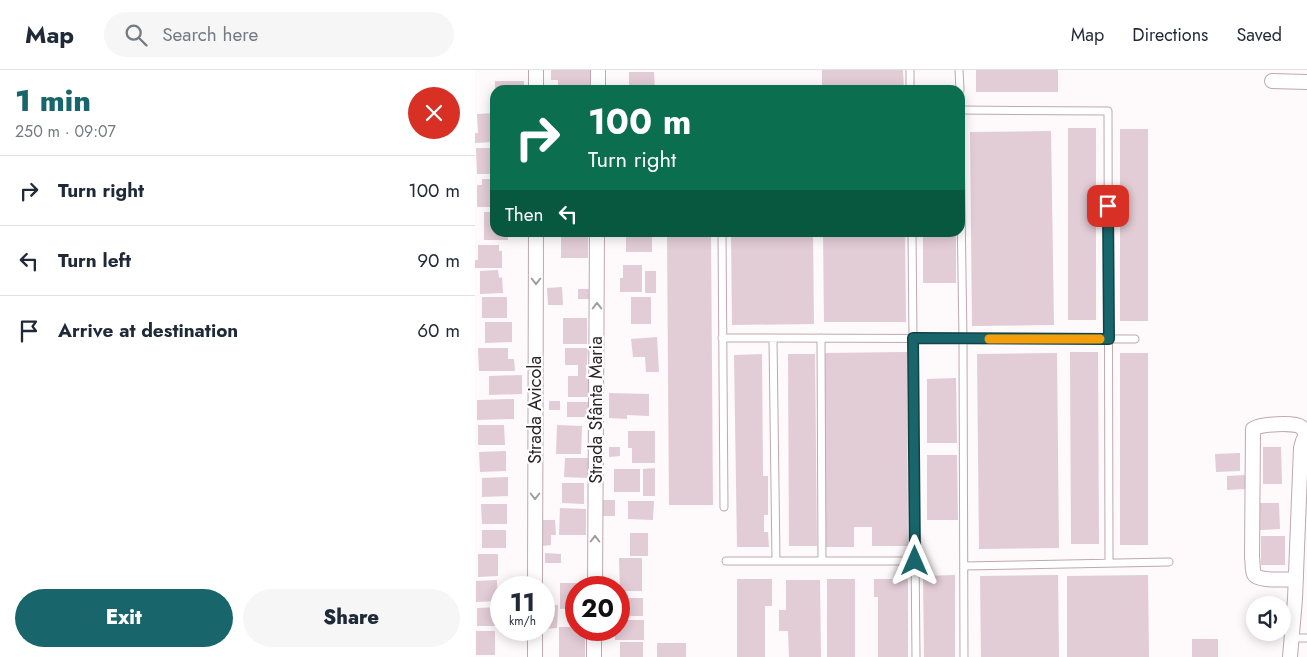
<!DOCTYPE html>
<meta charset="utf-8">
<style>
:root{--surface:#fff;--page:#f6f6f7;--text:#1f2937;--muted:#747a83;--line:#e0e1e3;--accent:#18666b}
body{margin:0;font-family:Jost,sans-serif;background:var(--page);color:var(--text);height:100vh;display:flex;flex-direction:column;font-size:19px;white-space:nowrap}
*{box-sizing:border-box;margin:0}
p{font-size:16px;color:var(--muted)}
.icon{flex:none;width:28px;height:28px;fill:none;stroke:currentColor;stroke-width:2;stroke-linecap:round;stroke-linejoin:round}
.map{position:relative;flex:1;overflow:hidden}
.details{display:flex;flex-direction:column;background:var(--surface);width:475px}
.details>*{flex:none}
.banner{position:absolute;left:15px;top:15px;width:475px;height:152px;border-radius:15px;box-shadow:0 2px 12px #0003;background:#0b6e4f;color:#fff;overflow:hidden}
.fabs{position:absolute;left:771px;top:526px;display:grid;gap:10px}
.fabs a{display:grid;place-items:center;width:45px;height:45px;border-radius:50%;background:var(--surface);box-shadow:0 2px 12px #0003;font-size:25px}
.speed{position:absolute;left:15px;top:506px;display:flex;gap:10px;font-size:25px;font-weight:700;text-align:center}
.speed>*{display:grid;place-content:center;width:65px;height:65px;border-radius:50%;background:var(--surface);box-shadow:0 2px 12px #0003;line-height:1}
.speed small{font-size:12px;font-weight:400}
.speed .limit{border:8px solid #d22;background:#fff;color:#111}
.pin{position:absolute;display:grid;place-items:center;width:42px;height:42px;color:#fff;margin:-21px;border-radius:10px;box-shadow:0 2px 8px #0006}
.me{position:absolute;width:55px;margin:-28px;rotate:0deg;stroke-linejoin:round;filter:drop-shadow(0 0 4px #0008)}
.turn{display:flex;align-items:center;gap:18px;height:105px;padding:0 15px;font-size:22px}
.turn .icon{width:65px;height:65px;stroke-width:2.5}
.turn b{display:block;font-size:35px;line-height:42px}
.then{display:flex;align-items:center;height:48px;padding:0 15px;background:#0003;gap:10px;font-size:19px}
.round{display:grid;place-items:center;flex:none;width:52px;height:52px;border-radius:26px;background:var(--page)}
.head{display:flex;align-items:center;justify-content:space-between;height:85px;padding:0 15px}
h1{font-size:30px;font-weight:800;line-height:38px;color:var(--accent)}
.action{display:flex;gap:10px;margin-top:auto;padding:10px 15px}
.action a{flex:1;height:58px;border-radius:30px;background:var(--accent);color:#fff;font-size:20px;font-weight:800;line-height:58px;text-align:center}
.action a+a{background:var(--page);color:var(--text)}
ul{padding:0;list-style:none}
li{display:flex;align-items:center;gap:15px;height:70px;padding:0 15px;border-top:1px solid var(--line)}
li div{flex:1}
li b{display:block;font-size:19px}
li em{font-style:normal}
header{display:flex;align-items:center;gap:30px;box-sizing:border-box;height:70px;padding:0 25px;background:var(--surface);border-bottom:1px solid var(--line)}
header strong{font-size:24px}
nav{display:flex;gap:28px;margin-inline-start:auto;font-size:18px}
.search{width:350px;height:45px;background:var(--page);display:flex;align-items:center;gap:12px;box-sizing:border-box;padding:0 18px;border-radius:28px;color:var(--muted);font-size:19px}
main{display:flex;flex:1;min-height:0}
.map>svg:first-child{display:block}
.building{fill:#e2ccd5}
.lines{fill:none;stroke-linecap:round;stroke-linejoin:round}
.service-casing{stroke:#bea8b1;stroke-width:9}
.minor-casing{stroke:#bea8b1;stroke-width:16}
.service{stroke:#fff;stroke-width:7}
.minor{stroke:#fff;stroke-width:14}
.oneway{stroke:#a09c9e}
.route-casing{stroke:#104246;stroke-width:12}
.route{stroke:#18666b;stroke-width:9}
.slow{stroke:#f59e0b;stroke-width:9}
.labels{text-anchor:middle;dominant-baseline:central;stroke-width:4.5;stroke-linejoin:round;paint-order:stroke}
.street-label{font-size:18px;fill:#2c2427;stroke:#fff}
</style>
<header>
<strong>Map</strong>
<div class="search"><svg class="icon" aria-label="search" viewBox="0 0 24 24"><circle cx="10" cy="10" r="6"/><path d="M15 15l6 6"/></svg>Search here</div>
<nav><a>Map</a><a>Directions</a><a>Saved</a></nav>
</header>
<main>
<section class="details">
<div class="head"><div><h1>1 min</h1><p>250 m · 09:07</p></div><a class="round" style="background:#d93025;color:#fff"><svg class="icon" aria-label="close" viewBox="0 0 24 24"><path d="M6 6l12 12M18 6L6 18"/></svg></a></div>
<ul>
<li><svg class="icon" aria-label="right" viewBox="0 0 24 24"><path d="M7 20v-9h11M14 6l5 5-5 5"/></svg><div><b>Turn right</b></div><em>100 m</em></li>
<li><svg class="icon" aria-label="left" viewBox="0 0 24 24"><path d="M17 20v-9H6M10 6l-5 5 5 5"/></svg><div><b>Turn left</b></div><em>90 m</em></li>
<li><svg class="icon" aria-label="arrive" viewBox="0 0 24 24"><path d="M6 21V4h12l-3 4 3 4H6"/></svg><div><b>Arrive at destination</b></div><em>60 m</em></li>
</ul>
<div class="action"><a>Exit</a><a>Share</a></div>
</section>
<div class="map">
<svg width="832" height="587" viewBox="0 0 832 587">
<rect width="100%" height="100%" fill="#fef9fb"/>
<!-- building -->
<path class="building" d="M76 0H115V18L83 20V10H76Z
M347 0H428L429 20H347Z
M501 0H583V22H501Z
M154 2H179L180 20H154Z
M20 11H49V20H20Z
M20 43V64H18V72L0 73V63H3L2 44Z
M593 58H621V250H593Z
M645 59H673V251H645Z
M576 61 579 255 497 256 495 62Z
M1 78H20V104H2Z
M7 109H20V137H2V115H7Z
M9 142H20V162H33V170H9Z
M86 162H113V188H86Z
M151 162H177V182H151Z
M192 162H236L238 435H194Z
M256 162H338L339 254 257 255Z
M348 162H430L431 252H349Z
M448 162H481V213H448Z
M3 175H24V181H27V198H0V190H3Z
M148 195H167V222H145V208H148Z
M23 200 24 208 27 207 28 223 5 224V201Z
M170 201H181V223H170Z
M87 217 88 235H73L72 218Z
M103 219H115V229H103Z
M7 227H32V248H7Z
M156 227H176V254H156Z
M88 248H112V274H88Z
M10 252H37V272L10 273Z
M182 267 184 302H171L170 287H158L156 269Z
M3 278H33V289H39L40 301H4Z
M90 278H113L111 306H114V327H93V306H103V295H90Z
M432 282 433 476H397V457H379V477H351L349 283Z
M595 282H623L624 474H596Z
M582 283 584 478 504 479 502 284Z
M645 283H673V475H645Z
M287 284 288 406H293V445H289V462H293L294 477H262L259 285Z
M313 284H340L342 476H314Z
M47 305V324L14 325V306Z
M481 308 482 373H452V309Z
M134 323 174 324V346L152 345V349L134 348Z
M39 329V349L2 350V330Z
M74 331H85V340H74Z
M92 332H113V347H92Z
M3 355H29L30 375H3Z
M82 355 107 356 106 384H81Z
M153 361H180V393H157V378H153Z
M134 377H145V386L134 387Z
M788 377H806L807 414H788Z
M31 381V401L5 402 4 382Z
M765 383V401L741 402 740 384Z
M452 385H482L483 450H452Z
M90 388H114L113 408 89 407Z
M180 398V426H168V399Z
M139 399H165V422H139Z
M770 405V419L752 420V406Z
M33 407V426L7 427V408Z
M87 413H109V434L87 433Z
M126 430H140V446H126Z
M153 431H179L178 450 153 449Z
M785 433H804L805 459 785 460Z
M6 434H32V454H7Z
M85 438 111 439V465H84Z
M66 450H80L81 465H76V475L67 476Z
M7 460H31V478H7Z
M155 463H173V486H155Z
M786 466H810V495H786Z
M70 483 86 484V493H70Z
M3 484H23V506L3 507Z
M144 488H167V521H145Z
M480 505V587H449L448 506Z
M583 505 584 587H506L505 506Z
M673 505 674 587H592V506Z
M262 509H297V536H290V587H262Z
M352 509H380V587H352Z
M399 509H433V587H403V527H399Z
M22 510 23 531 1 532V511Z
M311 510H345L346 587H314L313 561H304V540H311Z
M85 513H102L101 538 85 539Z
M146 528H168V546H146Z
M83 535 82 558 69 559V536Z
M26 537V556H2V538Z
M145 550H169V570H140V560H144L145 557Z
M84 557H101V560H110V587H84Z
M1 561H20V585H1Z
M717 569H743V587H717Z
M145 572H168V587H145Z
M182 573H211V587H182Z"/>
<g class="lines">
<defs>
<path id="service" d="M435 0V20
M484 0 485 20
M485 40 633 41 634 493
M485 72 488 269 489 587
M247 162 249 437
M437 162 441 587
M247 268 660 269
M346 268 347 491
M298 269 301 491
M251 491H440
M489 496 694 492
M818 568H832"/>
<path id="minor" d="M797 11 832 12
M61 20V0
M123 20V0
M821 509C813 509 782 512 779 504 777 499 778 492 777 488L778 359C786 354 819 352 826 357 828 359 830 361 831 364
M60 518 61 162
M120 518 122 162
M60 587V560
M119 587V560
M815 587 820 529 826 378 828 371 832 363"/>
</defs>
<!-- service casing -->
<use href="#service" class="service-casing"/>
<!-- minor casing -->
<use href="#minor" class="minor-casing"/>
<!-- service -->
<use href="#service" class="service"/>
<!-- minor -->
<use href="#minor" class="minor"/>
</g>
<!-- one-way arrows -->
<defs><path id="oneway-chevron" d="M-2-3.5L2.5 0L-2 3.5" fill="none" stroke-width="1.6" stroke-linecap="round" stroke-linejoin="round" transform="scale(1.25)"/></defs>
<g class="oneway">
<use href="#oneway-chevron" transform="translate(61 211) rotate(90)"/>
<use href="#oneway-chevron" transform="translate(122 236) rotate(-90)"/>
<use href="#oneway-chevron" transform="translate(60 426) rotate(90)"/>
<use href="#oneway-chevron" transform="translate(120 469) rotate(-90)"/>
</g>
<g class="lines">
<defs>
<path id="route" d="M440 491 438 268 634 269 633 136"/>
</defs>
<!-- route casing -->
<use href="#route" class="route-casing"/>
<!-- route -->
<use href="#route" class="route"/>
<!-- slow -->
<path class="slow" d="M514 269H625"/>
</g>
<g class="labels">
<!-- street labels -->
<g class="street-label">
<text transform="translate(60 340) rotate(-90)">Strada Avicola</text>
<text transform="translate(121 340) rotate(-90)">Strada Sfânta Maria</text>
</g>
</g>
</svg>
<div class="fabs">
<a><svg class="icon" aria-label="sound" viewBox="0 0 24 24"><path d="M4 9h4l5-4v14l-5-4H4zM17 9q2 3 0 6"/></svg></a>
</div>
<div class="speed"><div>11<small>km/h</small></div><div class="limit">20</div></div>
<div class="pin" style="left:633px;top:136px;background:#d93025"><svg class="icon" aria-label="arrive" viewBox="0 0 24 24"><path d="M6 21V4h12l-3 4 3 4H6"/></svg></div>
<svg class="me" style="left:440px;top:491px" viewBox="-20 -20 40 40"><path d="M0-17L14 15 0 8-14 15z" fill="#18666b" stroke="#fff" stroke-width="4"/></svg>
<div class="banner">
<div class="turn"><svg class="icon" aria-label="right" viewBox="0 0 24 24"><path d="M7 20v-9h11M14 6l5 5-5 5"/></svg><div><b>100 m</b>Turn right</div></div>
<div class="then">Then<svg class="icon" aria-label="left" viewBox="0 0 24 24"><path d="M17 20v-9H6M10 6l-5 5 5 5"/></svg></div>
</div>
</div>
</main>
